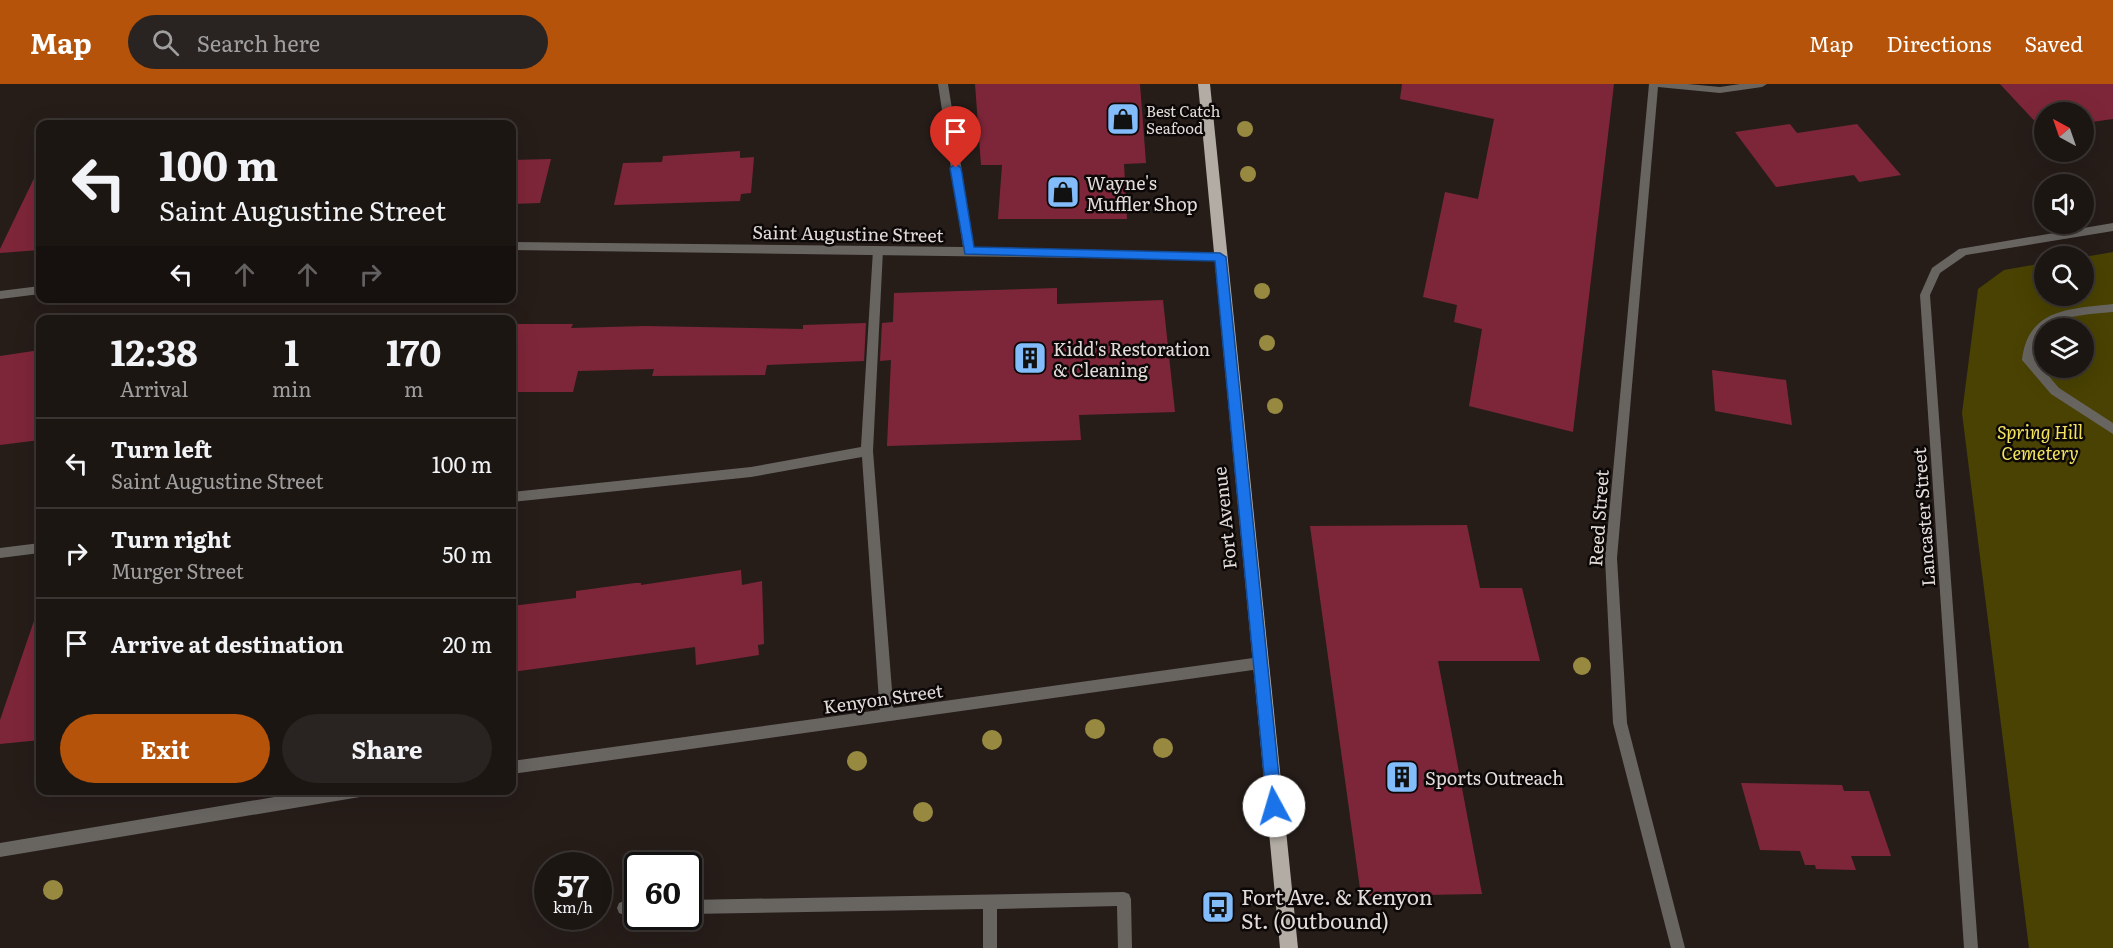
<!DOCTYPE html>
<style>
:root{--surface:#1c1613;--page:#292321;--text:#f1f3f6;--muted:#a09fa0;--line:#3a3533;--accent:#b45309}
body{margin:0;font-family:Literata,serif;background:var(--page);color:var(--text);height:100vh;display:flex;flex-direction:column;font-size:22px;white-space:nowrap}
*{box-sizing:border-box;margin:0}
p{font-size:20px;color:var(--muted)}
.icon{flex:none;width:33px;height:33px;fill:none;stroke:currentColor;stroke-width:2;stroke-linecap:round;stroke-linejoin:round}
.map{position:relative;flex:1;overflow:hidden}
.details{position:absolute;left:36px;top:231px;width:480px;height:480px;display:flex;flex-direction:column;background:var(--surface);border-radius:12px;box-shadow:0 6px 24px #0002,0 0 0 2px var(--line)}
.details>*{flex:none}
.banner{position:absolute;left:36px;top:36px;width:480px;height:183px;border-radius:12px;box-shadow:0 6px 24px #0002,0 0 0 2px var(--line);background:#1c1613;color:var(--text);overflow:hidden}
.needle{width:39px;rotate:320deg}
.fabs{position:absolute;left:2034px;top:18px;display:grid;gap:12px}
.fabs a{display:grid;place-items:center;width:60px;height:60px;border-radius:50%;background:var(--surface);box-shadow:0 6px 24px #0002,0 0 0 2px var(--line);font-size:30px}
.speed{position:absolute;left:534px;top:768px;display:flex;gap:12px;font-size:30px;font-weight:700;text-align:center}
.speed>*{display:grid;place-content:center;width:78px;height:78px;border-radius:50%;background:var(--surface);box-shadow:0 6px 24px #0002,0 0 0 2px var(--line);line-height:1}
.speed small{font-size:15px;font-weight:400}
.speed .limit{border:3px solid #111;border-radius:9px;background:#fff;color:#111}
.pin{position:absolute;display:grid;place-items:center;width:51px;height:51px;color:#fff;margin:-62px -26px;border-radius:50% 50% 50% 0;rotate:-45deg;box-shadow:0 0 6px #0007}
.pin .icon{rotate:45deg}
.me{position:absolute;width:66px;margin:-33px;rotate:354deg;stroke-linejoin:round;filter:drop-shadow(0 0 4px #0008)}
.turn{display:flex;align-items:center;gap:21px;height:126px;padding:0 24px;font-size:27px}
.turn .icon{width:78px;height:78px;stroke-width:2.5}
.turn b{display:block;font-size:42px;line-height:51px}
.lanes{display:flex;align-items:center;height:57px;padding:0 24px;background:#0003;justify-content:center;gap:30px;direction:ltr}
.lanes .off{opacity:.35}
.eta{display:flex;justify-content:space-evenly;align-items:center;height:102px;text-align:center}
.eta b{font-size:36px;font-weight:700;line-height:42px}
.cta{display:flex;gap:12px;margin-top:auto;padding:12px 24px}
.cta a{flex:1;height:69px;border-radius:36px;background:var(--accent);color:#fff;font-size:24px;font-weight:700;line-height:69px;text-align:center}
.cta a+a{background:var(--page);color:var(--text)}
ul{padding:0;list-style:none}
li{display:flex;align-items:center;gap:18px;height:90px;padding:0 24px;border-top:2px solid var(--line)}
li div{flex:1}
li b{display:block;font-size:22px}
li em{font-style:normal}
header{display:flex;align-items:center;gap:36px;box-sizing:border-box;height:84px;padding:0 30px;background:var(--accent);color:#fff}
header strong{font-size:28px}
nav{display:flex;gap:33px;margin-inline-start:auto;font-size:21px}
.search{width:420px;height:54px;background:var(--page);display:flex;align-items:center;gap:15px;box-sizing:border-box;padding:0 21px;border-radius:33px;color:var(--muted);font-size:22px}
.map>svg:first-child{display:block}
.green{fill:#494202;fill-rule:evenodd}
.building{fill:#7e2639}
.lines{fill:none;stroke-linecap:round;stroke-linejoin:round}
.service{fill:#686561;fill-rule:evenodd}
.minor{fill:#686561;fill-rule:evenodd}
.primary{fill:#b2aca4;fill-rule:evenodd}
.tree{fill:#978a40}
.route{fill:#1a73e8;stroke:#114b97;stroke-width:1.5}
.labels{text-anchor:middle;dominant-baseline:central;stroke-width:5;stroke-linejoin:round;paint-order:stroke}
.far-poi-label{font-size:15px;fill:#e2dbd9;stroke:#0c0807;text-anchor:start}
.poi-label{font-size:18px;fill:#e2dbd9;stroke:#0c0807;text-anchor:start}
.street-label{font-size:18px;fill:#e2dbd9;stroke:#0c0807}
.park-label{font-size:18px;font-style:italic;fill:#f3e460;stroke:#0c0807}
.near-poi-label{font-size:21px;fill:#e2dbd9;stroke:#0c0807;text-anchor:start}
</style>
<header>
<strong>Map</strong>
<div class="search"><svg class="icon" aria-label="search" viewBox="0 0 24 24"><circle cx="10" cy="10" r="6"/><path d="M15 15l6 6"/></svg>Search here</div>
<nav><a>Map</a><a>Directions</a><a>Saved</a></nav>
</header>
<div class="map">
<svg width="2113" height="864" viewBox="0 0 2113 864">
<rect width="100%" height="100%" fill="#261d19"/>
<!-- green -->
<path class="green" d="M2113 168V864H2029L1962 329 1978 205 2004 186 2044 179V212H2084V173ZM2044 244H2084V284H2044Z"/>
<!-- building -->
<path class="building" d="M975 0H1140L1146 79 1124 80 1127 135H998L1002 81H981Z
M1402 0H1614L1573 348 1469 322 1482 245 1454 238 1457 221 1423 213 1445 108 1478 115 1494 35 1400 15Z
M2000 0H2113V35L2084 39V28H2044V45H2042Z
M1790 40 1797 49 1857 40 1901 91 1859 98 1854 91 1776 103 1735 48Z
M740 67V74L754 73 751 109 741 110 740 117 614 121 623 79 662 78 663 72Z
M551 75 540 119 512 120V76Z
M40 82V166L0 169V165Z
M1057 204V220L1163 216 1175 328 1079 331 1081 356 887 362 891 276 880 277 882 239 893 238 894 209Z
M866 239 864 277 767 281 765 291 652 292 654 285 578 287 573 308H512V240H573L571 244 645 242 803 245V241Z
M40 266V356L0 361V272Z
M1712 286 1786 296 1792 341 1715 327Z
M1467 441 1480 504H1522L1540 577H1438L1482 810 1361 812 1310 442Z
M741 486 742 501 762 497 764 560 758 561 759 571 696 581 695 563 512 588V522L576 514V507L635 499H641V501Z
M35 534 40 535V656L0 660V636Z
M1741 699 1842 701 1844 707H1869L1891 772H1851L1856 786 1816 785 1815 781H1805L1800 767 1760 766Z"/>
<g class="lines">
<!-- service -->
<path class="service" d="M878 162 883 166 873 367 894 631 892 635 887 637 882 635 880 631 862 373 751 393 512 418V408L751 383 861 363 873 166Z
M2113 220V228C2092 230 2061 231 2045 244 2037 251 2035 265 2034 275L2059 304 2113 339V350L2051 310 2022 276C2028 224 2070 225 2113 220Z
M40 459V469L0 474V464Z
M1124 808 1129 810 1131 815 1132 864H1118L1117 822 997 825V864H983V825L688 830V816Z
M624 817H638V831H624L619 829 617 824 619 819Z"/>
<!-- minor -->
<path class="minor" d="M938 0H948L974 163 1220 169 1224 170 1225 173 1224 176 512 166V158L963 163Z
M1649 0H1688L1720 3 1740 0H1767L1762 3 1720 9 1658 3 1617 474 1627 639 1685 864H1671L1613 639 1605 474Z
M2113 139V147L1966 171 1940 189 1930 211 1978 864H1964L1920 211 1932 184 1959 165Z
M40 202V210L0 215V207Z
M1260 573 1265 575 1266 579 1265 583 1260 585 512 690V677Z
M316 706H367L365 711 360 713 0 773V759Z"/>
<!-- primary -->
<path class="primary" d="M1198 0H1210L1298 864H1280Z"/>
</g>
<!-- trees -->
<g class="tree">
<circle cx="1245" cy="45" r="8"/>
<circle cx="1248" cy="90" r="8"/>
<circle cx="1262" cy="207" r="8"/>
<circle cx="1267" cy="259" r="8"/>
<circle cx="1275" cy="322" r="8"/>
<circle cx="1582" cy="582" r="9"/>
<circle cx="1095" cy="645" r="10"/>
<circle cx="992" cy="656" r="10"/>
<circle cx="1163" cy="664" r="10"/>
<circle cx="857" cy="677" r="10"/>
<circle cx="923" cy="728" r="10"/>
<circle cx="53" cy="806" r="10"/>
</g>
<!-- route -->
<path class="route" d="M956 80 961 84 974 163 1220 169 1226 173 1282 722 1280 727 1274 729 1269 727 1267 722 1215 177 965 170 950 84Z"/>
<!-- icons -->
<defs>
<symbol id="shop-square" viewBox="-11 -11 22 22"><rect x="-9" y="-9" width="18" height="18" rx="4" fill="#82bcfa" stroke="#0c0807"/><path d="M-5-2.5h2.3a2.7 3.5 0 0 1 5.4 0H5L5.5 6h-11ZM-1.5-2.5h3a1.5 2.3 0 0 0-3 0Z" fill="#111"/></symbol>
<symbol id="building-square" viewBox="-11 -11 22 22"><rect x="-9" y="-9" width="18" height="18" rx="4" fill="#82bcfa" stroke="#0c0807"/><path d="M-4-6H4V6H1V3H-1V6H-4ZM-2.5-4.3h1.7v1.8h-1.7ZM.8-4.3h1.7v1.8H.8ZM-2.5-1h1.7V.8h-1.7ZM.8-1h1.7V.8H.8Z" fill="#111"/></symbol>
<symbol id="bus-square" viewBox="-11 -11 22 22"><rect x="-9" y="-9" width="18" height="18" rx="4" fill="#82bcfa" stroke="#0c0807"/><path d="M-5-6H5V4H4V6H2V4H-2V6H-4V4H-5ZM-3.5-4V0h7V-4ZM-3.5 1.2v1.5H-2V1.2ZM2 1.2v1.5H3.5V1.2Z" fill="#111"/></symbol>
</defs>
<g fill-rule="evenodd">
<use href="#shop-square" x="1104" y="16" width="38" height="38"/>
<use href="#shop-square" x="1044" y="89" width="38" height="38"/>
<use href="#building-square" x="1011" y="255" width="38" height="38"/>
<use href="#building-square" x="1383" y="674" width="38" height="38"/>
<use href="#bus-square" x="1199" y="804" width="38" height="38"/>
</g>
<g class="labels">
<!-- far-poi labels -->
<g class="far-poi-label">
<text x="1146" y="26">Best Catch<tspan x="1146" dy="17">Seafood</tspan></text>
</g>
<!-- poi labels -->
<g class="poi-label">
<text x="1086" y="98">Wayne's<tspan x="1086" dy="21">Muffler Shop</tspan></text>
<text x="1053" y="264">Kidd's Restoration<tspan x="1053" dy="21">&amp; Cleaning</tspan></text>
<text x="1425" y="693">Sports Outreach</text>
</g>
<!-- street labels -->
<g class="street-label">
<text transform="translate(848 149) rotate(1)">Saint Augustine Street</text>
<text transform="translate(1923 433) rotate(-94)">Lancaster Street</text>
<text transform="translate(1224 434) rotate(-96)">Fort Avenue</text>
<text transform="translate(1598 434) rotate(-86)">Reed Street</text>
<text transform="translate(883 614) rotate(-8)">Kenyon Street</text>
</g>
<!-- park labels -->
<g class="park-label">
<text x="2040" y="347">Spring Hill<tspan x="2040" dy="21">Cemetery</tspan></text>
</g>
<!-- near-poi labels -->
<g class="near-poi-label">
<text x="1241" y="811">Fort Ave. &amp; Kenyon<tspan x="1241" dy="24">St. (Outbound)</tspan></text>
</g>
</g>
</svg>
<div class="fabs">
<a><svg class="needle" viewBox="-14 -14 28 28"><path d="M0-13l5 13h-10z" fill="#e53935"/><path d="M0 13l5-13h-10z" fill="#a09fa0"/></svg></a>
<a><svg class="icon" aria-label="sound" viewBox="0 0 24 24"><path d="M4 9h4l5-4v14l-5-4H4zM17 9q2 3 0 6"/></svg></a>
<a><svg class="icon" aria-label="search" viewBox="0 0 24 24"><circle cx="10" cy="10" r="6"/><path d="M15 15l6 6"/></svg></a>
<a><svg class="icon" aria-label="layers" viewBox="0 0 24 24"><path d="M12 4l9 5-9 5-9-5zM3 14l9 5 9-5"/></svg></a>
</div>
<div class="speed"><div>57<small>km/h</small></div><div class="limit">60</div></div>
<div class="pin" style="left:956px;top:84px;background:#d93025"><svg class="icon" aria-label="arrive" viewBox="0 0 24 24"><path d="M6 21V4h12l-3 4 3 4H6"/></svg></div>
<svg class="me" style="left:1274px;top:722px" viewBox="-20 -20 40 40"><circle r="19" fill="#fff"/><path d="M0-13L10 11 0 6-10 11z" fill="#1a73e8"/></svg>
<div class="banner">
<div class="turn"><svg class="icon" aria-label="left" viewBox="0 0 24 24"><path d="M17 20v-9H6M10 6l-5 5 5 5"/></svg><div><b>100 m</b>Saint Augustine Street</div></div>
<div class="lanes"><svg class="icon" aria-label="left" viewBox="0 0 24 24"><path d="M17 20v-9H6M10 6l-5 5 5 5"/></svg><svg class="icon off" aria-label="ahead" viewBox="0 0 24 24"><path d="M12 20V5M6 11l6-6 6 6"/></svg><svg class="icon off" aria-label="ahead" viewBox="0 0 24 24"><path d="M12 20V5M6 11l6-6 6 6"/></svg><svg class="icon off" aria-label="right" viewBox="0 0 24 24"><path d="M7 20v-9h11M14 6l5 5-5 5"/></svg></div>
</div>
<section class="details">
<div class="eta">
<div><b>12:38</b><p>Arrival</p></div>
<div><b>1</b><p>min</p></div>
<div><b>170</b><p>m</p></div>
</div>
<ul>
<li><svg class="icon" aria-label="left" viewBox="0 0 24 24"><path d="M17 20v-9H6M10 6l-5 5 5 5"/></svg><div><b>Turn left</b><p>Saint Augustine Street</p></div><em>100 m</em></li>
<li><svg class="icon" aria-label="right" viewBox="0 0 24 24"><path d="M7 20v-9h11M14 6l5 5-5 5"/></svg><div><b>Turn right</b><p>Murger Street</p></div><em>50 m</em></li>
<li><svg class="icon" aria-label="arrive" viewBox="0 0 24 24"><path d="M6 21V4h12l-3 4 3 4H6"/></svg><div><b>Arrive at destination</b></div><em>20 m</em></li>
</ul>
<div class="cta"><a>Exit</a><a>Share</a></div>
</section>
</div>
